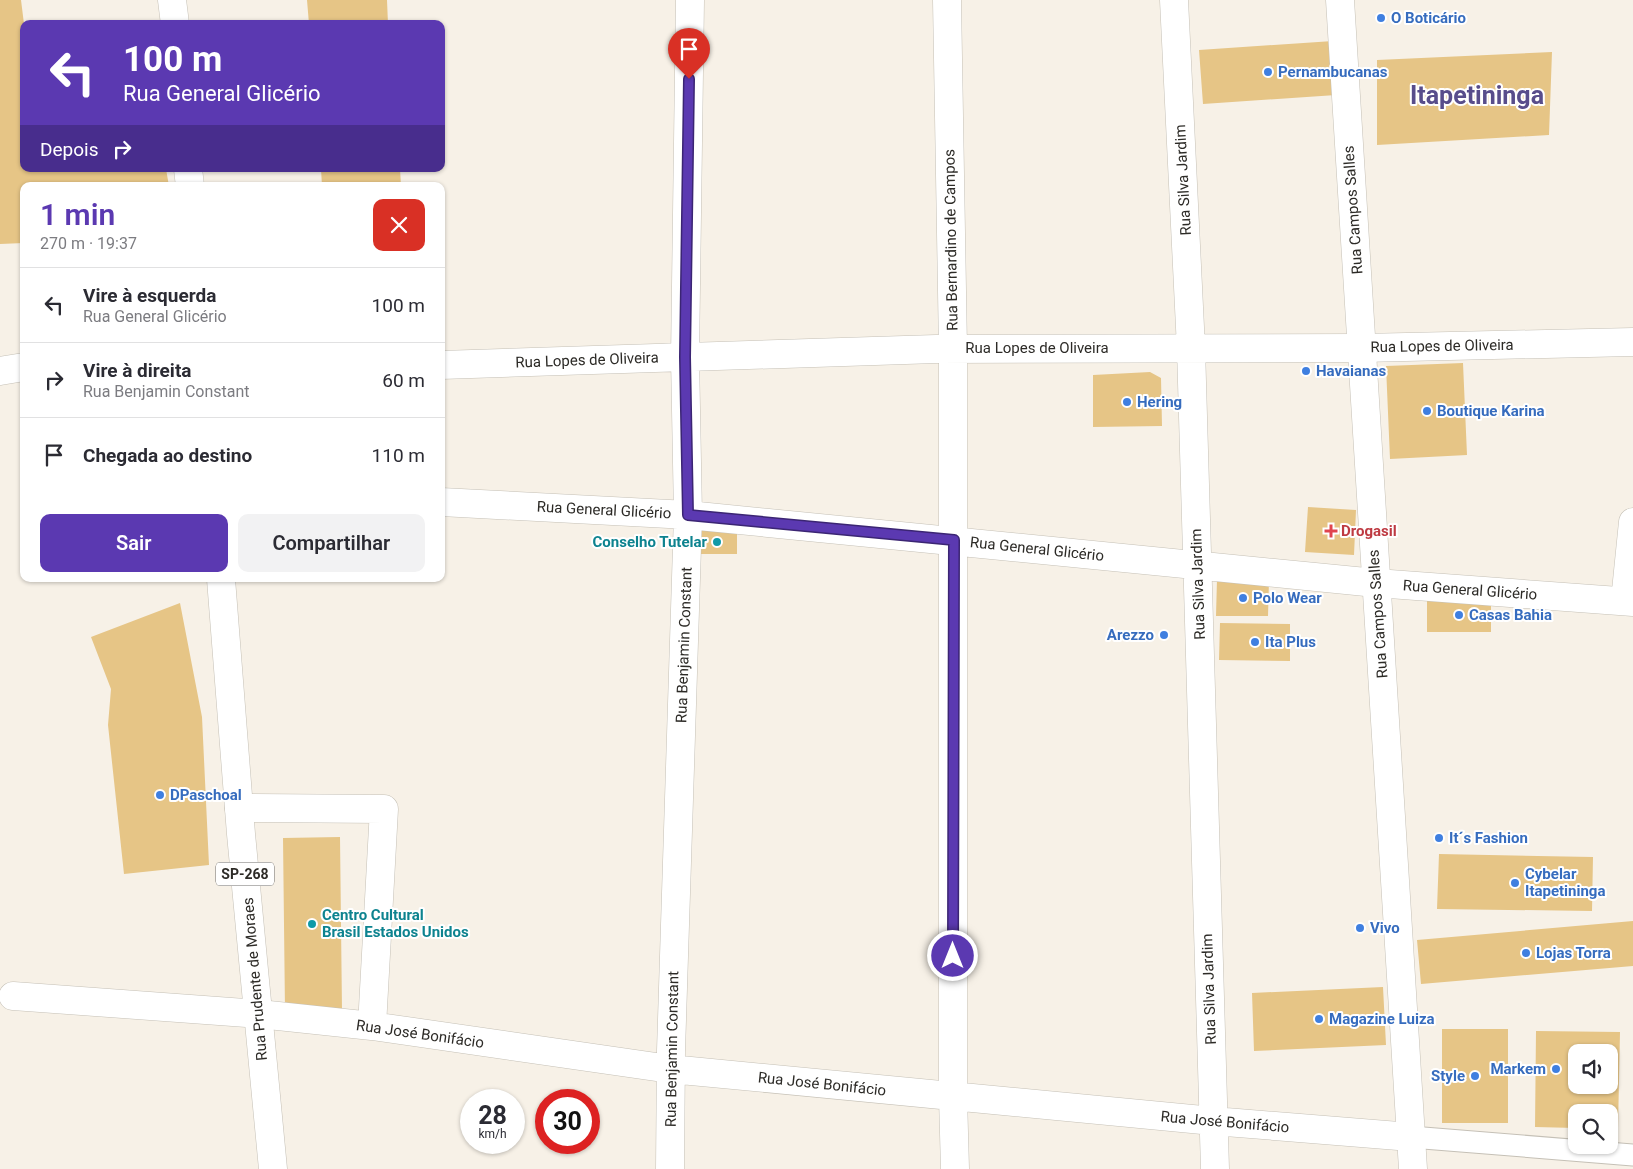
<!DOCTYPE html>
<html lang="pt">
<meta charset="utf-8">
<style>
:root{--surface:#fff;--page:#f2f2f3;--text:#2b2b33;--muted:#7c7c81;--line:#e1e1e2;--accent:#5b39b1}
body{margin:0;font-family:Roboto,sans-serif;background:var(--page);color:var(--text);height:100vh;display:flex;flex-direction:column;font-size:19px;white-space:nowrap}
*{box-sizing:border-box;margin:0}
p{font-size:16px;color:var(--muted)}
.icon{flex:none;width:28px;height:28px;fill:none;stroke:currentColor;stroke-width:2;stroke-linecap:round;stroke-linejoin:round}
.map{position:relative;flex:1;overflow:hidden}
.details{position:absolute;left:20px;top:182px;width:425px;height:400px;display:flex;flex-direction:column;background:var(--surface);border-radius:10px;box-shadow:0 1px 4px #0004}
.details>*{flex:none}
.top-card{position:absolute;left:20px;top:20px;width:425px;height:152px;border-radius:10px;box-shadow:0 1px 4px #0004;background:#5b39b1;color:#fff;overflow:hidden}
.controls{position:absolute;left:1568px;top:1044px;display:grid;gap:10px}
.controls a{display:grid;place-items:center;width:50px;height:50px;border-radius:10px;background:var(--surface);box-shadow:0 1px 4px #0004;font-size:25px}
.speed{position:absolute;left:460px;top:1089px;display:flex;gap:10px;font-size:25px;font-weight:700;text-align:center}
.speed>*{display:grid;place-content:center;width:65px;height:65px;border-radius:50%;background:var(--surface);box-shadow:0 1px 4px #0004;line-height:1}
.speed small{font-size:12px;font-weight:400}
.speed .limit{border:8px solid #d22;background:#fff;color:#111}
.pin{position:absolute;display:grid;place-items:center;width:42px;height:42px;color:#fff;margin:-51px -21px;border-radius:50% 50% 50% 0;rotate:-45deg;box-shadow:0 0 5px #0007}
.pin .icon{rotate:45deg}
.me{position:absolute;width:55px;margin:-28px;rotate:0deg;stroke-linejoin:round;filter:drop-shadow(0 0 4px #0008)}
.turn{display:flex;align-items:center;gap:18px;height:105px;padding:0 20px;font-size:22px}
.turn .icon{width:65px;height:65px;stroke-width:2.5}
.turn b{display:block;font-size:35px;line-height:42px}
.then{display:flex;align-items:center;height:48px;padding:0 20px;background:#0003;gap:10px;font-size:19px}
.round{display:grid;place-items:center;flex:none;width:52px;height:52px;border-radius:10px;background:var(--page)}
.headline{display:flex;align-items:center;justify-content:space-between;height:85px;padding:0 20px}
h1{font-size:30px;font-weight:600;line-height:38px;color:var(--accent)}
.action{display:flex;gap:10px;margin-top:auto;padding:10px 20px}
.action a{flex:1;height:58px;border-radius:10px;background:var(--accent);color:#fff;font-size:20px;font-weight:600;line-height:58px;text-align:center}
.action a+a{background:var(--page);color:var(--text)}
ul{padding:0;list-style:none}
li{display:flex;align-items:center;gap:15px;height:75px;padding:0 20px;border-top:1px solid var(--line)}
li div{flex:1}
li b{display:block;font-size:19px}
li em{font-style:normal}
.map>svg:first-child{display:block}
.building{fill:#e6c586;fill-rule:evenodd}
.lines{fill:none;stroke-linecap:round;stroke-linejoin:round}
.pedestrian-casing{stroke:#c5c0b6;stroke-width:23}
.minor-casing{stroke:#c5c0b6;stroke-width:29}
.tertiary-casing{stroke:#c5c0b6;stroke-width:29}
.primary-casing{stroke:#c5c0b6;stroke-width:29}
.pedestrian{stroke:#fff;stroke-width:21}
.minor{stroke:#fff;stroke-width:28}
.tertiary{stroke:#fff;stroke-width:28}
.primary{stroke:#fff;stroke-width:28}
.route-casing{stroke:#3b2573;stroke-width:12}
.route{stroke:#5b39b1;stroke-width:9}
.shop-dot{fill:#3f7fe0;stroke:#fff;stroke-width:2}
.health-dot{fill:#e0444e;stroke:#fff;stroke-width:2}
.culture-dot{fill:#0f9aa8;stroke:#fff;stroke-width:2}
.labels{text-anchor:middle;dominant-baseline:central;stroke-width:4;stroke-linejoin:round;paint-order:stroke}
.shield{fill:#fff;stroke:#6c6b68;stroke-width:1}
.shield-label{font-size:14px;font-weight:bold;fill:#2d2b27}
.shop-label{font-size:15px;font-weight:bold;fill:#366cbe;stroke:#fff;text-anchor:start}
.street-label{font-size:15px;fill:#2d2b27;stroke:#fff}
.health-label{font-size:15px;font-weight:bold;fill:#be3a42;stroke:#fff;text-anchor:start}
.culture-label{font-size:15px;font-weight:bold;fill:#0d838f;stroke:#fff;text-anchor:end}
.town-label{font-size:25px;font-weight:bold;fill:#584d8b;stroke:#fff}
</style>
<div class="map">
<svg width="1633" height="1169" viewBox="0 0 1633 1169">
<rect width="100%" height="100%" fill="#f7f1e7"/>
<!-- building -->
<path class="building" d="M0 0H21L24 24V169H166L169 186H24V243L0 244Z
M307 0H387L388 24H309Z
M1333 41 1336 95 1203 104 1199 50Z
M1552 52 1549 135 1377 145V60Z
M321 169H400L401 186H322Z
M1463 363 1467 455 1390 459 1386 366Z
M1150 372 1161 378 1162 426 1093 427V375Z
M1308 507 1356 510 1354 555 1305 552Z
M697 529 737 530V554H697Z
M1217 579 1269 580 1268 616H1216Z
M1427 595 1491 598V632H1427Z
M180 603 202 717 209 865 124 874 108 725 111 689 91 637Z
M1220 623 1290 624V661L1219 660Z
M340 837 342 1011H285L283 838Z
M1439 854 1593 857 1592 911 1437 909Z
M1633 921V966L1421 984 1417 940Z
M1383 987 1386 1045 1254 1051 1252 993Z
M1442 1029H1508V1123H1442Z
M1536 1031 1620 1032 1618 1128H1609V1112H1576V1128L1535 1127ZM1576 1052H1609V1085H1576Z"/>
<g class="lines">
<defs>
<path id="pedestrian" d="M1411 1137 1633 1155"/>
<path id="minor" d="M947 0 953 349V1097L955 1169
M1174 0 1191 348 1215 1169
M441 365 936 349 1362 348 1633 342
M0 371 24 367
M441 502 688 515 1376 583 1633 602
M1625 601 1633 522
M239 808 384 809 372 1026
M13 996 259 1014 372 1026 670 1069 1213 1121 1411 1137
M670 1169 671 1051 688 515 685 357 690 0"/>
<path id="tertiary" d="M1340 0 1413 1169"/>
<path id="primary" d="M172 0 175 24
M188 169 190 186
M221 579 241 834 273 1169"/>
</defs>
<!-- pedestrian casing -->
<use href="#pedestrian" class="pedestrian-casing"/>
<!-- minor casing -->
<use href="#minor" class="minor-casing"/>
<!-- tertiary casing -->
<use href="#tertiary" class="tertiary-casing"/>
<!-- primary casing -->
<use href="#primary" class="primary-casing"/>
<!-- pedestrian -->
<use href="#pedestrian" class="pedestrian"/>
<!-- minor -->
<use href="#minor" class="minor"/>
<!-- tertiary -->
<use href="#tertiary" class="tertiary"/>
<!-- primary -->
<use href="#primary" class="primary"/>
</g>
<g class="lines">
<defs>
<path id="route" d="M689 79 685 357 688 515 954 540 953 956"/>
</defs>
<!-- route casing -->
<use href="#route" class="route-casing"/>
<!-- route -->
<use href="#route" class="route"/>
</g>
<!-- markers -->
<g class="shop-dot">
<circle cx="1381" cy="18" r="5"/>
<circle cx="1268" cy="72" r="5"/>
<circle cx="1306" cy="371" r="5"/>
<circle cx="1127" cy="402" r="5"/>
<circle cx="1427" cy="411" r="5"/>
<circle cx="1243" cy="598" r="5"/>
<circle cx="1459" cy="615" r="5"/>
<circle cx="1164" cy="635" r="5"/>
<circle cx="1255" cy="642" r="5"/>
<circle cx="160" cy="795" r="5"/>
<circle cx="1439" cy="838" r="5"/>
<circle cx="1515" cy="883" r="5"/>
<circle cx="1360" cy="928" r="5"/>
<circle cx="1526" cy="953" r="5"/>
<circle cx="1319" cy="1019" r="5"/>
<circle cx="1556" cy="1069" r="5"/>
<circle cx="1475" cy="1076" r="5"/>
</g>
<path class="health-dot" d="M1328.5 523.5h5v5h5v5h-5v5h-5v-5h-5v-5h5z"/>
<g class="culture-dot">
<circle cx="717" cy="542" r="5"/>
<circle cx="312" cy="924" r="5"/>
</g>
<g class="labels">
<!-- shield labels -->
<rect class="shield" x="216" y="862.5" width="58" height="23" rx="4"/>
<g class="shield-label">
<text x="245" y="874">SP-268</text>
</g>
<!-- shop labels -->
<g class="shop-label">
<text x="1391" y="18">O Boticário</text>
<text x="1278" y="72">Pernambucanas</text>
<text x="1316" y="371">Havaianas</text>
<text x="1137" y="402">Hering</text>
<text x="1437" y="411">Boutique Karina</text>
<text x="1253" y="598">Polo Wear</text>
<text x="1469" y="615">Casas Bahia</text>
<text x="1154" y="635" text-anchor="end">Arezzo</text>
<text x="1265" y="642">Ita Plus</text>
<text x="170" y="795">DPaschoal</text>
<text x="1449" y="838">It´s Fashion</text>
<text x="1525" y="874">Cybelar<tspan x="1525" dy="17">Itapetininga</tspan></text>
<text x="1370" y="928">Vivo</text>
<text x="1536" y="953">Lojas Torra</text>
<text x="1329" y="1019">Magazine Luiza</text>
<text x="1546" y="1069" text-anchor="end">Markem</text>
<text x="1465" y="1076" text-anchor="end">Style</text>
</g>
<!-- street labels -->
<g class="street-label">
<text transform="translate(1183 180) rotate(-93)">Rua Silva Jardim</text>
<text transform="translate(1353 210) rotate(-94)">Rua Campos Salles</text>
<text transform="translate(951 240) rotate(-91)">Rua Bernardino de Campos</text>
<text transform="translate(1442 346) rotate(-1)">Rua Lopes de Oliveira</text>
<text x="1037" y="348">Rua Lopes de Oliveira</text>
<text transform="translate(587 360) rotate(-2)">Rua Lopes de Oliveira</text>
<text transform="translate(604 510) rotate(3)">Rua General Glicério</text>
<text transform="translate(1037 549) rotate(6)">Rua General Glicério</text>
<text transform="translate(1198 584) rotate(-92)">Rua Silva Jardim</text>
<text transform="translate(1470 590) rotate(4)">Rua General Glicério</text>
<text transform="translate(1378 614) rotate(-94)">Rua Campos Salles</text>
<text transform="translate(684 645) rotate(-88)">Rua Benjamin Constant</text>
<text transform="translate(255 979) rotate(-95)">Rua Prudente de Moraes</text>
<text transform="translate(1209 989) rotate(-92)">Rua Silva Jardim</text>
<text transform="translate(420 1034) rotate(8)">Rua José Bonifácio</text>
<text transform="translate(672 1049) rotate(-89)">Rua Benjamin Constant</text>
<text transform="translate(822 1084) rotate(6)">Rua José Bonifácio</text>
<text transform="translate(1225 1122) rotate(5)">Rua José Bonifácio</text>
</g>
<!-- health labels -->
<g class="health-label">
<text x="1341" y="531">Drogasil</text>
</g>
<!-- culture labels -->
<g class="culture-label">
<text x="707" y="542">Conselho Tutelar</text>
<text x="322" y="915" text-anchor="start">Centro Cultural<tspan x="322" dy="17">Brasil Estados Unidos</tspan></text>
</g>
<!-- town labels -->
<g class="town-label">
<text x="1477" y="95">Itapetininga</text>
</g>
</g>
</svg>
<div class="controls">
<a><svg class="icon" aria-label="sound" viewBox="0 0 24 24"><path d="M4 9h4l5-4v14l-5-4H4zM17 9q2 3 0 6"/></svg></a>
<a><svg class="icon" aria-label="search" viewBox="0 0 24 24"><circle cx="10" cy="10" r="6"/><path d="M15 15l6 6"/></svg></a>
</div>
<div class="speed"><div>28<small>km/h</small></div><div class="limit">30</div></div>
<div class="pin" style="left:689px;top:79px;background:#d93025"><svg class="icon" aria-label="arrive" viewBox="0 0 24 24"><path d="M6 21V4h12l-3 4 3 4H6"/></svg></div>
<svg class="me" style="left:953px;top:956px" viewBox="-20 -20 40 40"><circle r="17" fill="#5b39b1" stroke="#fff" stroke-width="3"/><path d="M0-11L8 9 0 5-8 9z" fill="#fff"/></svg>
<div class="top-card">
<div class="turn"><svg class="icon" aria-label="left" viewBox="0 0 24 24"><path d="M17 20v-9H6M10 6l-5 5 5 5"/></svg><div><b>100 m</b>Rua General Glicério</div></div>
<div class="then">Depois<svg class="icon" aria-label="right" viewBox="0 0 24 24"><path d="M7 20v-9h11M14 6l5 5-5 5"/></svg></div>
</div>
<section class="details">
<div class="headline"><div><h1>1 min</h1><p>270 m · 19:37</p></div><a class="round" style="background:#d93025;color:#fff"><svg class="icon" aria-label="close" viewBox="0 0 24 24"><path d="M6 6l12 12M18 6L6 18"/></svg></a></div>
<ul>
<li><svg class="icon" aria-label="left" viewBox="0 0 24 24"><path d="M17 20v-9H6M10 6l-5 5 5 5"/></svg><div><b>Vire à esquerda</b><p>Rua General Glicério</p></div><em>100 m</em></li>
<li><svg class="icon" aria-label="right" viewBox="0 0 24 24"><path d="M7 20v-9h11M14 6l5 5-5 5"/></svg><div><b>Vire à direita</b><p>Rua Benjamin Constant</p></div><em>60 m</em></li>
<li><svg class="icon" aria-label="arrive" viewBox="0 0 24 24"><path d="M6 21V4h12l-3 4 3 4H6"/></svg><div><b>Chegada ao destino</b></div><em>110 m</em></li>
</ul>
<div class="action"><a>Sair</a><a>Compartilhar</a></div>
</section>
</div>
